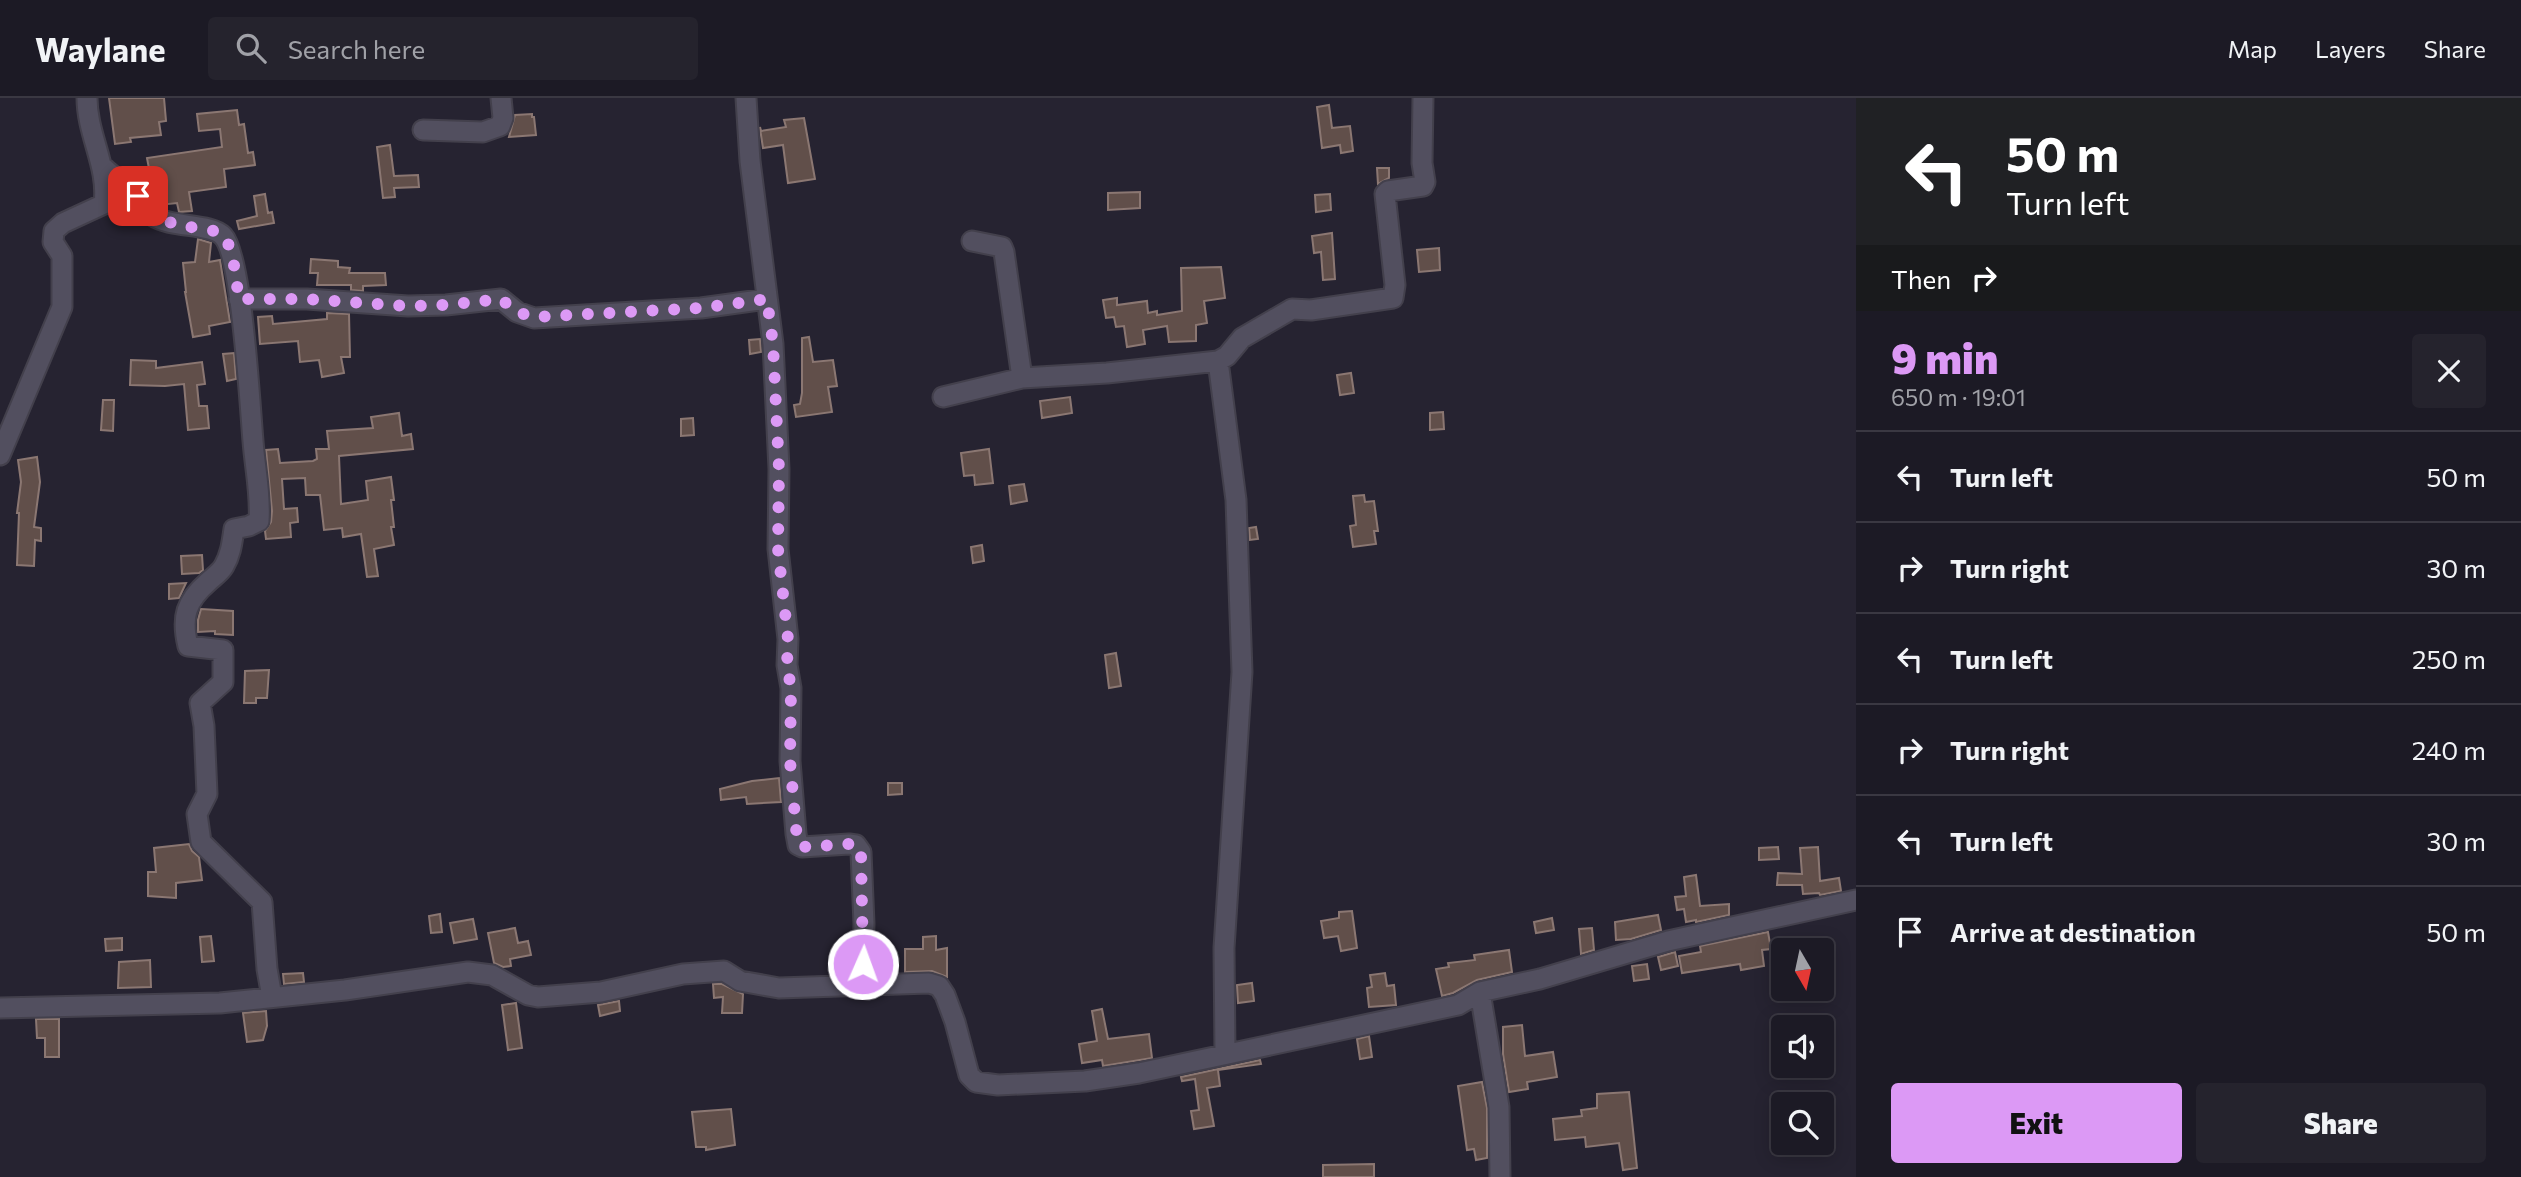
<!DOCTYPE html>
<meta charset="utf-8">
<style>
:root{--surface:#1c1a25;--page:#25232d;--text:#f1f3f6;--muted:#a0a1a7;--line:#3a3842;--accent:#dc99f5}
body{margin:0;font-family:Commissioner,sans-serif;background:var(--page);color:var(--text);height:100vh;display:flex;flex-direction:column;font-size:26px;white-space:nowrap}
*{box-sizing:border-box;margin:0}
p{font-size:23px;color:var(--muted)}
.icon{flex:none;width:38px;height:38px;fill:none;stroke:currentColor;stroke-width:2;stroke-linecap:round;stroke-linejoin:round}
.map{position:relative;flex:1;overflow:hidden}
.panel{display:flex;flex-direction:column;background:var(--surface);width:665px}
.panel>*{flex:none}
.banner{background:#202124;color:#fff;overflow:hidden}
.needle{width:46px;rotate:171deg}
.fabs{position:absolute;left:1771px;top:840px;display:grid;gap:14px}
.fabs a{display:grid;place-items:center;width:63px;height:63px;border-radius:7px;background:var(--surface);box-shadow:0 4px 18px #0003,0 0 0 2px var(--line);font-size:35px}
.pin{position:absolute;display:grid;place-items:center;width:60px;height:60px;color:#fff;margin:-30px;border-radius:14px;box-shadow:0 4px 10px #0006}
.me{position:absolute;width:77px;margin:-38px;rotate:2deg;stroke-linejoin:round;filter:drop-shadow(0 0 5px #0008)}
.turn{display:flex;align-items:center;gap:24px;height:147px;padding:0 35px;font-size:32px}
.turn .icon{width:91px;height:91px;stroke-width:2.5}
.turn b{display:block;font-size:49px;line-height:60px}
.then{display:flex;align-items:center;height:66px;padding:0 35px;background:#0003;gap:14px;font-size:26px}
.round{display:grid;place-items:center;flex:none;width:74px;height:74px;border-radius:7px;background:var(--page)}
.overview{display:flex;align-items:center;justify-content:space-between;height:119px;padding:0 35px}
h1{font-size:42px;font-weight:800;line-height:52px;color:var(--accent)}
.action{display:flex;gap:14px;margin-top:auto;padding:14px 35px}
.action a{flex:1;height:80px;border-radius:7px;background:var(--accent);color:#111;font-size:28px;font-weight:800;line-height:80px;text-align:center}
.action a+a{background:var(--page);color:var(--text)}
ul{padding:0;list-style:none}
li{display:flex;align-items:center;gap:21px;height:91px;padding:0 35px;border-top:2px solid var(--line)}
li div{flex:1}
li b{display:block;font-size:26px}
li em{font-style:normal}
header{display:flex;align-items:center;gap:42px;box-sizing:border-box;height:98px;padding:0 35px;background:var(--surface);border-bottom:2px solid var(--line)}
header strong{font-size:33px}
nav{display:flex;gap:38px;margin-inline-start:auto;font-size:24px}
.search{width:490px;height:63px;background:var(--page);display:flex;align-items:center;gap:18px;box-sizing:border-box;padding:0 24px;border-radius:7px;color:var(--muted);font-size:26px}
main{display:flex;flex:1;min-height:0}
.map>svg:first-child{display:block}
.building{fill:#614f4a;stroke:#8b7772;stroke-width:2}
.lines{fill:none;stroke-linecap:round;stroke-linejoin:round}
.minor-casing{stroke:#43404c;stroke-width:23}
.minor{stroke:#524f5f;stroke-width:19}
.route{stroke:#dc99f5;stroke-width:12;stroke-dasharray:0 21.6}
</style>
<header>
<strong>Waylane</strong>
<div class="search"><svg class="icon" aria-label="search" viewBox="0 0 24 24"><circle cx="10" cy="10" r="6"/><path d="M15 15l6 6"/></svg>Search here</div>
<nav><a>Map</a><a>Layers</a><a>Share</a></nav>
</header>
<main>
<div class="map">
<svg width="1856" height="1079" viewBox="0 0 1856 1079">
<rect width="100%" height="100%" fill="#262331"/>
<!-- building -->
<path class="building" d="M109 0H164L166 23 159 24 161 37 130 40 131 44 115 46Z
M1329 7 1332 30 1350 28 1353 53 1341 55 1340 47 1322 50 1317 9Z
M237 12 239 27 244 26 248 55 253 54 255 67 224 71 226 89 189 94 192 113 179 114 177 105 159 107 146 89 143 77 150 76 147 60 222 49 220 31 199 33 197 16Z
M532 16V19H534L536 37 509 39 515 17Z
M804 20 815 81 788 85 783 47 763 50 761 37 760 29 761 33 786 29 784 22Z
M390 47 394 78 418 77 419 89 394 90 395 99 383 100 377 49Z
M1377 70H1389V80L1378 86Z
M1140 94V110L1108 112V95Z
M265 96 268 115 272 114 274 125 239 131 237 123 257 118 254 98Z
M1330 96 1331 112 1316 114 1315 97Z
M1332 135 1335 181 1323 182 1321 154 1314 155 1312 138Z
M198 141 211 145 209 164 220 162 230 224 209 228 210 236 193 239 185 194H186L183 165 195 164Z
M1439 150 1440 172 1419 174 1417 152Z
M311 161 338 163V169L350 170 349 175H385L386 187 363 188V193L351 192V187H317L318 175H310Z
M1221 169 1225 200 1204 203 1207 225 1196 227V243L1169 244 1167 228 1143 232 1145 246 1127 249 1124 228 1116 229 1114 219 1106 220 1103 202 1117 200V207L1147 203 1148 215 1157 213V217L1182 213 1181 170Z
M327 215 349 216 350 259H341L344 275 322 279 319 262 300 264 298 243 260 246 258 219 272 218 273 226 327 221Z
M809 239 813 264 833 262 837 288 828 289 832 314 796 319 794 307 800 306 802 295V240Z
M760 241 761 254 750 256 749 242Z
M234 255 236 281 227 283 223 256Z
M131 262 156 263V270L202 264 205 286 197 287 199 308H207L209 330 188 332 184 286 165 288 130 287Z
M1351 275 1354 295 1340 297 1337 277Z
M1070 299 1072 315 1042 320 1040 303Z
M103 302H114L113 333 101 332Z
M1443 314 1444 331 1430 332V315Z
M399 315 402 338 411 336 413 351 339 358 341 406 368 402 366 383 391 379 394 402H391L394 429H391L394 447 374 451 378 478 367 479 361 436 343 439 342 430 324 432 320 397H306L305 380 282 381 284 411 297 410 298 424 290 425 291 439 266 441 265 433 271 424 272 413 266 352 278 351 280 365 313 363 317 361 316 351H329L327 333 373 330 371 319Z
M693 320 694 337 681 338V321Z
M989 351 993 385 975 387 974 377 964 378 961 355Z
M37 359 40 384 34 429 41 430V443L35 442 34 468 17 467 19 415H17L21 384 18 362Z
M1024 386 1027 403 1011 406 1009 388Z
M1364 397 1365 404 1374 403 1378 433H1374L1376 446 1353 449 1350 428 1356 427 1353 398Z
M1256 429 1258 441 1250 442 1249 430Z
M982 447 984 463 973 465 971 449Z
M202 457 203 472 199 475 182 476 181 458Z
M186 485 179 500 169 501V486Z
M201 511 233 513V537L215 536V533L198 534V522Z
M1116 555 1121 588 1109 590 1105 557Z
M269 572 267 600H256V605H244L245 573Z
M779 680 781 704 747 706 746 699 721 702 720 691 752 683Z
M888 685H902V696L888 697Z
M189 746 192 753 199 759 202 782 176 785V800L148 798V774H156L154 750Z
M1778 749 1779 761 1759 762V750Z
M1818 749 1820 783 1839 780 1841 793 1820 797 1819 795 1803 796 1802 787H1777L1778 775 1802 776 1800 750Z
M1696 777 1700 808 1729 806V817L1696 824V822L1686 824 1684 811 1677 812 1675 799 1686 798 1684 779Z
M1352 813 1357 850 1341 853 1338 838 1324 840 1321 823 1339 820V814Z
M440 816 442 834 431 835 429 818Z
M1658 817 1661 832 1631 841 1616 842 1615 824Z
M1552 820 1554 832 1536 835 1534 824Z
M473 821 477 841 454 845 450 825Z
M515 830 518 845 528 843 531 857 510 861 511 868 503 869 494 865 488 835Z
M1592 830 1594 852 1581 856 1579 831Z
M1768 834 1771 851 1762 852 1764 868 1741 872 1740 866 1682 875 1679 858 1701 854 1700 848Z
M211 838 214 863 202 864 200 839Z
M936 838V852L947 850V879L932 873 905 874V851H923V839Z
M122 840V852L106 853 105 841Z
M1509 852 1512 874 1477 882 1453 895 1442 898 1436 871 1449 869 1448 865 1475 862 1474 857Z
M1675 854 1678 868 1661 872 1658 859Z
M150 862 151 889 118 890 119 864Z
M1647 866 1649 881 1634 883 1632 868Z
M303 875 304 884 284 886 283 876Z
M1385 875 1387 888 1394 887 1396 907 1369 909 1367 890 1372 889 1370 877Z
M1252 885 1254 903 1238 905 1237 887Z
M713 886H722L743 896 742 915H722L723 899 714 900Z
M619 903 620 913 600 918 598 907Z
M516 905 522 950 508 952 502 907Z
M1102 911 1108 941 1149 936 1152 960 1103 968 1102 962 1082 965 1079 946 1097 943 1092 913Z
M266 913 267 928 263 942 247 944 243 915Z
M36 921H59V959H45V940H37Z
M1522 927 1525 958 1553 954 1557 979 1527 984 1528 991 1509 994 1503 956V929Z
M1369 938 1372 959 1360 961 1357 941Z
M1260 962 1261 966 1218 972 1220 988 1207 990 1214 1028 1194 1031 1191 1013 1199 1012 1195 981 1182 983 1181 979Z
M1482 984 1487 1010V1060L1476 1062 1474 1051 1467 1052 1458 988Z
M1629 994 1637 1070 1623 1072 1619 1045 1586 1049 1585 1039 1555 1042 1553 1021 1582 1018 1581 1012 1597 1010V996Z
M731 1011 735 1047 706 1052V1049H696L692 1014Z
M1374 1066V1079H1323V1067Z"/>
<g class="lines">
<defs>
<path id="minor" d="M746 0 750 63 773 246 779 371 778 451 788 541 787 567 791 590 790 663 796 736 798 747 802 749 849 746 856 747 861 754 864 826 862 886
M423 32 483 34 500 28 503 20 501 0
M104 70C114 80 127 87 137 97 143 103 145 112 153 118 171 130 211 125 223 138 242 158 250 309 253 343 255 370 261 396 259 423L249 428 234 431C232 444 231 456 224 468 220 475 213 479 208 484 186 503 181 519 188 548L223 552V584L200 605 204 628 207 696 197 716 201 744 262 804 267 871 272 899
M972 143 1002 149 1004 154 1022 280
M239 201H307L408 208 446 207 501 201 517 214 534 220 701 210 767 201
M943 299 1022 280 1107 275 1218 263
M0 357 62 209V158L53 144 54 133 63 125 104 106C109 69 87 37 87 0
M1480 894 1540 881 1668 843 1856 802
M0 910 220 905 345 892 468 874 492 877 528 897 538 899 601 894 683 876 724 873 740 883 779 890 929 885 939 888 945 897 955 924 969 977 976 984 998 987 1085 983 1139 975 1458 907 1480 894 1499 1009 1500 1079
M1225 955 1224 850 1242 574 1236 402 1218 263 1227 258 1242 240 1292 211 1311 212 1393 200 1395 187 1385 96 1388 93 1423 88 1425 84 1422 65 1423 0"/>
</defs>
<!-- minor casing -->
<use href="#minor" class="minor-casing"/>
<!-- minor -->
<use href="#minor" class="minor"/>
</g>
<g class="lines">
<!-- route -->
<path class="route" d="M138 98C151 122 171 126 197 130 205 132 216 131 223 138 234 148 236 185 239 201H307L408 208 446 207 501 201 517 214 534 219 701 210 767 201 773 246 779 371 778 451 788 541 787 567 791 590 790 663 797 741 802 749 849 746 856 747 861 754 863 866"/>
</g>
</svg>
<div class="fabs">
<a><svg class="needle" viewBox="-14 -14 28 28"><path d="M0-13l5 13h-10z" fill="#e53935"/><path d="M0 13l5-13h-10z" fill="#a0a1a7"/></svg></a>
<a><svg class="icon" aria-label="sound" viewBox="0 0 24 24"><path d="M4 9h4l5-4v14l-5-4H4zM17 9q2 3 0 6"/></svg></a>
<a><svg class="icon" aria-label="search" viewBox="0 0 24 24"><circle cx="10" cy="10" r="6"/><path d="M15 15l6 6"/></svg></a>
</div>
<div class="pin" style="left:138px;top:98px;background:#d93025"><svg class="icon" aria-label="arrive" viewBox="0 0 24 24"><path d="M6 21V4h12l-3 4 3 4H6"/></svg></div>
<svg class="me" style="left:863px;top:866px" viewBox="-20 -20 40 40"><circle r="17" fill="#dc99f5" stroke="#fff" stroke-width="3"/><path d="M0-11L8 9 0 5-8 9z" fill="#fff"/></svg>
</div>
<section class="panel">
<div class="banner">
<div class="turn"><svg class="icon" aria-label="left" viewBox="0 0 24 24"><path d="M17 20v-9H6M10 6l-5 5 5 5"/></svg><div><b>50 m</b>Turn left</div></div>
<div class="then">Then<svg class="icon" aria-label="right" viewBox="0 0 24 24"><path d="M7 20v-9h11M14 6l5 5-5 5"/></svg></div>
</div>
<div class="overview"><div><h1>9 min</h1><p>650 m · 19:01</p></div><a class="round"><svg class="icon" aria-label="close" viewBox="0 0 24 24"><path d="M6 6l12 12M18 6L6 18"/></svg></a></div>
<ul>
<li><svg class="icon" aria-label="left" viewBox="0 0 24 24"><path d="M17 20v-9H6M10 6l-5 5 5 5"/></svg><div><b>Turn left</b></div><em>50 m</em></li>
<li><svg class="icon" aria-label="right" viewBox="0 0 24 24"><path d="M7 20v-9h11M14 6l5 5-5 5"/></svg><div><b>Turn right</b></div><em>30 m</em></li>
<li><svg class="icon" aria-label="left" viewBox="0 0 24 24"><path d="M17 20v-9H6M10 6l-5 5 5 5"/></svg><div><b>Turn left</b></div><em>250 m</em></li>
<li><svg class="icon" aria-label="right" viewBox="0 0 24 24"><path d="M7 20v-9h11M14 6l5 5-5 5"/></svg><div><b>Turn right</b></div><em>240 m</em></li>
<li><svg class="icon" aria-label="left" viewBox="0 0 24 24"><path d="M17 20v-9H6M10 6l-5 5 5 5"/></svg><div><b>Turn left</b></div><em>30 m</em></li>
<li><svg class="icon" aria-label="arrive" viewBox="0 0 24 24"><path d="M6 21V4h12l-3 4 3 4H6"/></svg><div><b>Arrive at destination</b></div><em>50 m</em></li>
</ul>
<div class="action"><a>Exit</a><a>Share</a></div>
</section>
</main>
